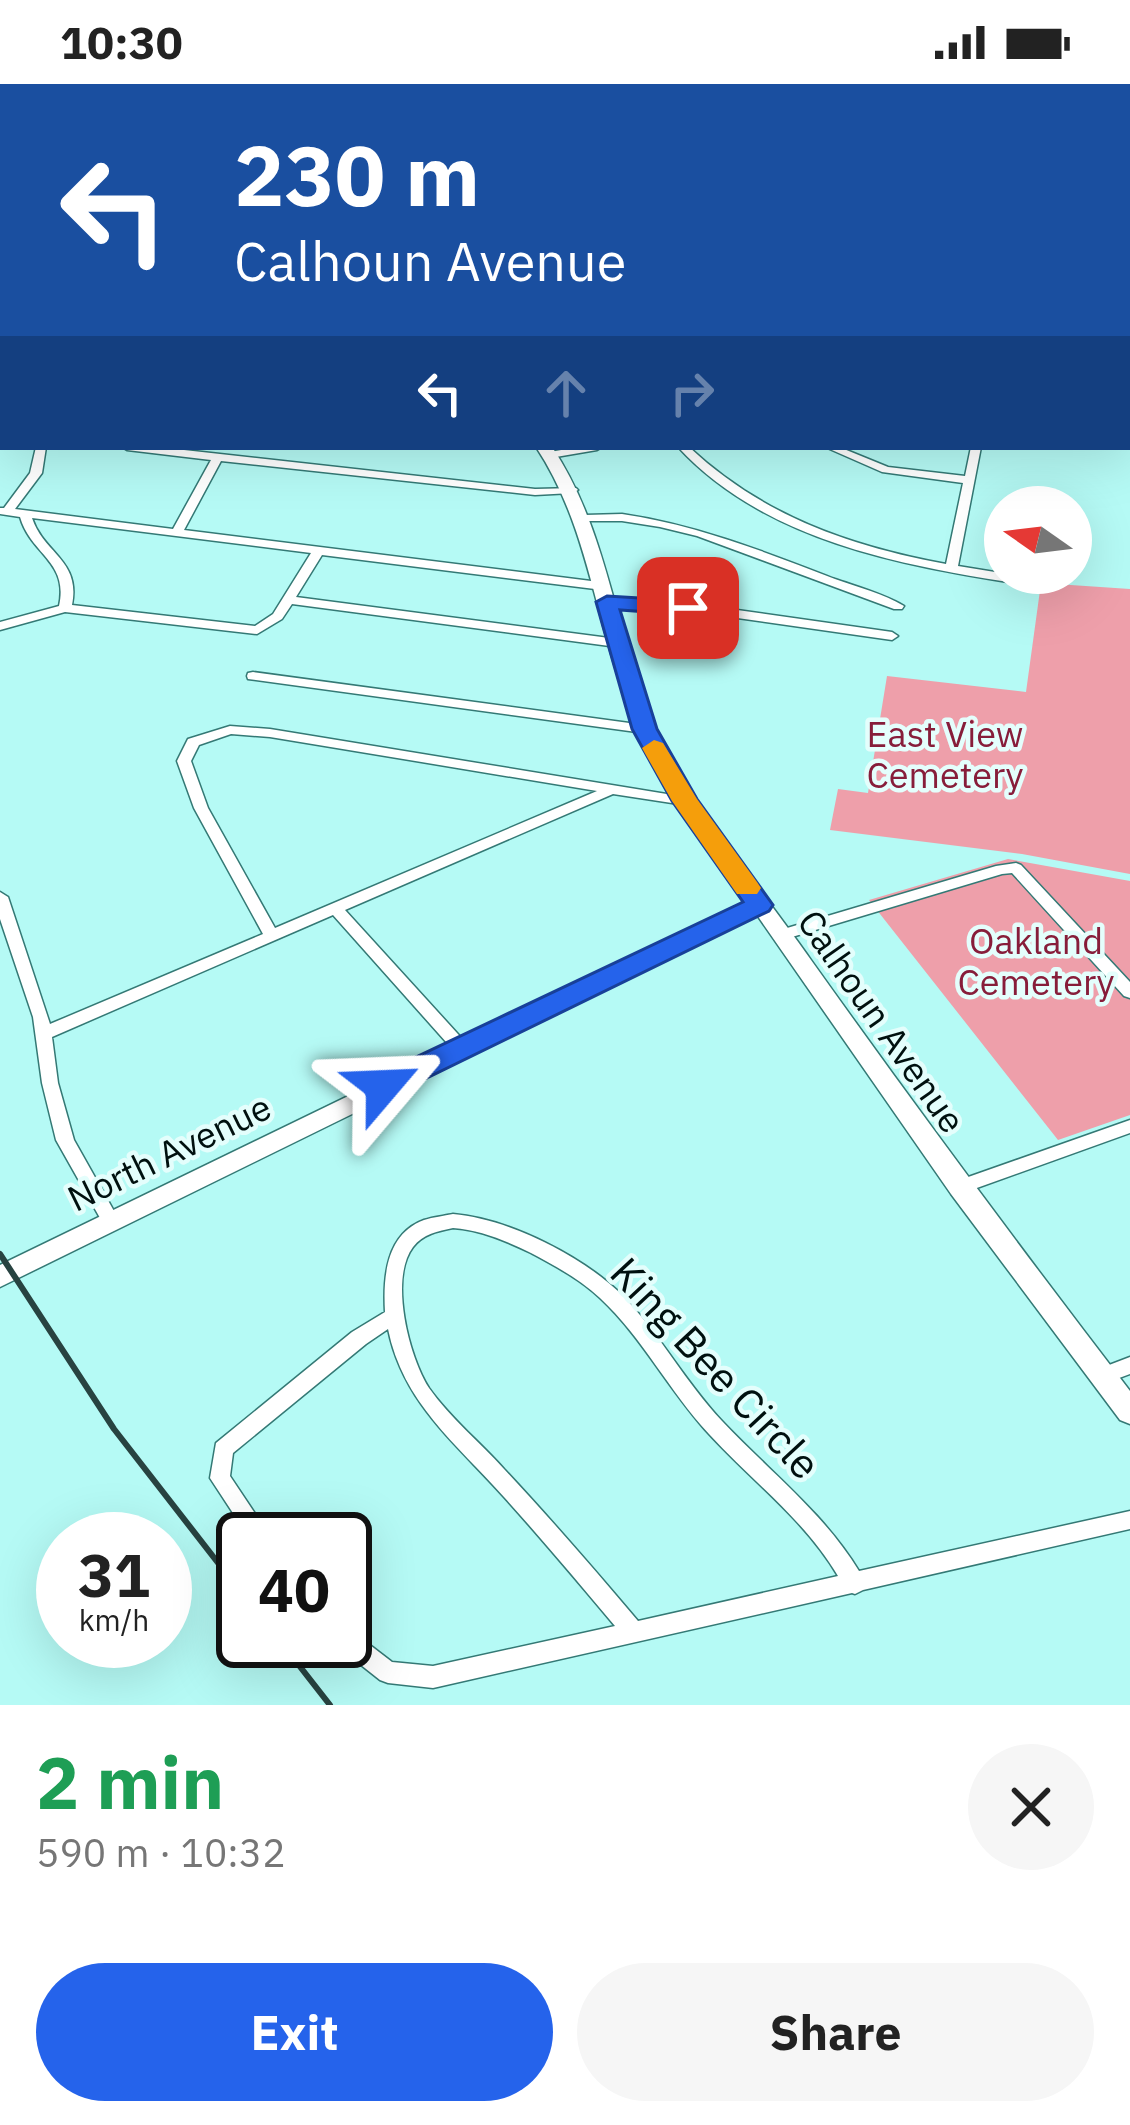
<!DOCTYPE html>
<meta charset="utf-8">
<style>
:root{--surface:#fff;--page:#f6f6f6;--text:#222;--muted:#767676;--accent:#2563eb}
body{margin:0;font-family:"IBM Plex Sans",sans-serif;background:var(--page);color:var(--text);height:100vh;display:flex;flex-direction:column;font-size:45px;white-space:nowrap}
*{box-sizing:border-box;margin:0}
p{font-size:39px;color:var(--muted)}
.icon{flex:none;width:66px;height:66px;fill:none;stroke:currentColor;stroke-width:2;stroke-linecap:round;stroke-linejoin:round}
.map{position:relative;height:1621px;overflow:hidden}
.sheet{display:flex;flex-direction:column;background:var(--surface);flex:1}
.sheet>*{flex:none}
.guide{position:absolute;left:0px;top:0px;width:1131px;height:366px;box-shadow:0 12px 48px #0002;background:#1a4fa0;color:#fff;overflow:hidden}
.needle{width:78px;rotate:284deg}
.tools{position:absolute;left:984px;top:402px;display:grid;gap:24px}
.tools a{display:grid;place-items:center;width:108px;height:108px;border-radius:50%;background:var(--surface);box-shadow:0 12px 48px #0002;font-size:60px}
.speed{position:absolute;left:36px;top:1428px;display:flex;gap:24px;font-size:60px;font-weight:700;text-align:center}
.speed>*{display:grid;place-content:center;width:156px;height:156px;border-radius:50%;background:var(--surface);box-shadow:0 12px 48px #0002;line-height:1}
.speed small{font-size:30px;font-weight:400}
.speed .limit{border:6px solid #111;border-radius:18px;background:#fff;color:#111}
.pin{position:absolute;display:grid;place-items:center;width:102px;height:102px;color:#fff;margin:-51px;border-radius:24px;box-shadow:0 6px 18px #0006}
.me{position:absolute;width:132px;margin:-66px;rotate:64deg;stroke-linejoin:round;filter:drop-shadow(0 0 9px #0008)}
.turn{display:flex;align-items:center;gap:42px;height:252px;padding:0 36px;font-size:54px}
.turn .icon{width:156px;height:156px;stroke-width:2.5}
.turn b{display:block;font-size:84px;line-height:102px}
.lanes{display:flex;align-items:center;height:114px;padding:0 36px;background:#0003;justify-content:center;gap:60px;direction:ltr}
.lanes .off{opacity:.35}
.round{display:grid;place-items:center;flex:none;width:126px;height:126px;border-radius:63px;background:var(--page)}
.headline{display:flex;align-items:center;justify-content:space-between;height:204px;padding:0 36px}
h1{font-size:72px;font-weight:800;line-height:90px;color:#1e9e55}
.cta{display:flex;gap:24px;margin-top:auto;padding:24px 36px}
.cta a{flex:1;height:138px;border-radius:72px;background:var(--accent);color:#fff;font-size:48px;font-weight:800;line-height:138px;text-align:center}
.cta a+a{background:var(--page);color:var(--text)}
.status{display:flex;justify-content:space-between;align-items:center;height:84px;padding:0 60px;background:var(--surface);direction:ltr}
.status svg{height:33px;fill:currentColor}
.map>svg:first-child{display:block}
.green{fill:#ee9faa}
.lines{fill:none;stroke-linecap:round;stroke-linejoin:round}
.street-casing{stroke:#347975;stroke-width:3}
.secondary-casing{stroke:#347975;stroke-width:3}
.street{fill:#fff;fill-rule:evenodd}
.secondary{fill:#fff;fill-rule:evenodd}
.rail{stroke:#284341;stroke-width:6}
.route{fill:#2563eb;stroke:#184099;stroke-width:3}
.slow{fill:#f59e0b}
.labels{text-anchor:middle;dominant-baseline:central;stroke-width:9;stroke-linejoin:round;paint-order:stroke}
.park-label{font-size:36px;fill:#871d3a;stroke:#e4fefc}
.street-label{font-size:36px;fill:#00100f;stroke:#e4fefc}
.near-street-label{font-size:42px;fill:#00100f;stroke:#e4fefc}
</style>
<div class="status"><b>10:30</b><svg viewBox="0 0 49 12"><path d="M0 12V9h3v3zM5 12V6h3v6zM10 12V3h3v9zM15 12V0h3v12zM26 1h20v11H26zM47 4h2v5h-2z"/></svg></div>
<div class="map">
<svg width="1130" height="1621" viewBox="0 0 1130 1621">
<rect width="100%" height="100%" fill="#b5faf5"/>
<!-- green -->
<path class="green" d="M1041 499 1130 505V790L1022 770 830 746 838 705 868 709 887 592 1026 608Z
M1008 775 1130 797V1031L1058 1056 869 816Z"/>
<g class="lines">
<defs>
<path id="street" d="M501 0H522L513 3H492Z
M631 0H668L664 2H635Z
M790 1H840L844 3H786Z
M0 45H3V50H0Z
M3 258V266L0 267V259Z
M0 342H3V348H0Z
M36 363H46L42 389 15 425 173 445 211 376 127 366 122 363H157L535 405 576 404 578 406 572 409 535 411 221 377 184 446 607 499V505L603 506 322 471 296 513 617 555 623 559 617 563 292 520 282 535 257 550 65 528 0 546V538L59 522C69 477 31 471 20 433L0 430V424H4L30 389ZM32 434 311 469 273 530 255 542 72 521C81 476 44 470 32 434Z
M578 363H602L597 366 550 374 545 371 550 368Z
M678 363H689C763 432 849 462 946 480L963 399 882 388 825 363H839L888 383 965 392 971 363H981L958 482 1020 492 1026 496 1020 500C900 481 765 457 678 363Z
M622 430C697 441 765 468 835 495 858 503 884 510 904 522L902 525H894L697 452 660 443 622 437H585L579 434 585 431Z
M607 514 716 523 892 548 898 552 892 556 716 531 603 521 601 518Z
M253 588 644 641 651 645 644 649 248 595 247 592 248 589Z
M230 642 270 645 685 713 692 717 685 721 613 710 345 826 467 960 469 964 467 968H455L333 831 52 953 58 999 74 1056 119 1136 116 1141 110 1143 104 1141 56 1056 42 999 33 933 0 835V808L8 813 50 940 263 850 194 724 177 677 188 655ZM231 650 270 653 597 707 275 844 208 724 191 677 199 661Z
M1016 779 1021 781 1130 898V914L1124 912 1012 789 1002 790 782 856 774 851 777 847 996 782Z
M1130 1036V1049L960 1110 954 1108 951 1103 954 1098Z
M453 1130C510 1135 585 1173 625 1214 661 1252 686 1299 722 1337 769 1387 823 1428 859 1487L1130 1427V1445L863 1506 855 1510 852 1509 433 1604 388 1599 380 1596 337 1562 335 1557H345V1545L353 1548 392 1578 433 1582 615 1542C578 1498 542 1455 504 1413 456 1359 403 1319 388 1245L366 1260 233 1369 230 1392 272 1455H250L210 1394 216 1359 352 1248 385 1228C383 1193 386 1150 424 1136 433 1133 444 1132 453 1130ZM453 1144C481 1146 506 1157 531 1169 555 1182 580 1195 600 1214 643 1254 669 1307 709 1350 752 1397 805 1436 838 1492L638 1537C594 1485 550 1434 504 1385 480 1358 450 1334 429 1304 409 1273 389 1195 413 1163 423 1150 438 1147 453 1144Z
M1130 1273V1290L1103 1300 1096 1298 1093 1292 1096 1286Z"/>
<path id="secondary" d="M294 0H304L305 3H295Z
M536 363H552C619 463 616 590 679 691 719 755 768 815 811 876 915 1022 1021 1165 1130 1307V1340L1120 1336 951 1110 757 831 0 1203V1181L748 818C702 752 653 690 625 613 594 529 587 440 536 363Z"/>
</defs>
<!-- street casing -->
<use href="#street" class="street-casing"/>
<!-- secondary casing -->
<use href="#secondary" class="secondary-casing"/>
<!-- street -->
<use href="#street" class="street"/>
<!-- secondary -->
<use href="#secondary" class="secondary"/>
<!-- rail -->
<path class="rail" d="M0 1170 114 1345 243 1511
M280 1557 330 1621"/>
</g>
<!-- route -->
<path class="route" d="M607 512 688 517 699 524 688 531 620 526 657 645 697 715 773 821 769 827 394 1010H372L368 1002 372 994 743 818 672 717 632 645 596 518Z"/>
<!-- slow -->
<path class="slow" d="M654 656 663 659 697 715 757 798 761 804 757 810H737L672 717 642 664Z"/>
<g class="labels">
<!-- park labels -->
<g class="park-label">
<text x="945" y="649">East View<tspan x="945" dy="41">Cemetery</tspan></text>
<text x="1036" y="856">Oakland<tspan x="1036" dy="41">Cemetery</tspan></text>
</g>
<!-- street labels -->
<g class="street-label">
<text transform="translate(882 937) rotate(55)">Calhoun Avenue</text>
<text transform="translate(169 1068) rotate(-26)">North Avenue</text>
</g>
<!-- near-street labels -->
<g class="near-street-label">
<text transform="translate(716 1284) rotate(47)">King Bee Circle</text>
</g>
</g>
</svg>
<div class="tools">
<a><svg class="needle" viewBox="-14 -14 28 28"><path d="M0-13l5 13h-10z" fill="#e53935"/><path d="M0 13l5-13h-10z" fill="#767676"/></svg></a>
</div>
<div class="speed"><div>31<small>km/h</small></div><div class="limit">40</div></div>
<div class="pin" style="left:688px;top:524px;background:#d93025"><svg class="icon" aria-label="arrive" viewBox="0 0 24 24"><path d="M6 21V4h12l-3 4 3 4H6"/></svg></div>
<svg class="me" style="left:383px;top:1002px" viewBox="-20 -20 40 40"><path d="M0-17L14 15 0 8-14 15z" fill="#2563eb" stroke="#fff" stroke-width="4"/></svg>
<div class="guide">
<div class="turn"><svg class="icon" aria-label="left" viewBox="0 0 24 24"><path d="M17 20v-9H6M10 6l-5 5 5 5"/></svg><div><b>230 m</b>Calhoun Avenue</div></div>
<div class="lanes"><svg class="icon" aria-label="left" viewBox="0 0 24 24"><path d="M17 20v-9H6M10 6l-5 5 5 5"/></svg><svg class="icon off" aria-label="ahead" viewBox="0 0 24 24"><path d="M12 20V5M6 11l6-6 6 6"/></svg><svg class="icon off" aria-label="right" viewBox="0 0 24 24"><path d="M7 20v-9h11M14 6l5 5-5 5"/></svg></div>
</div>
</div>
<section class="sheet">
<div class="headline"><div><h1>2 min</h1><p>590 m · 10:32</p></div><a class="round"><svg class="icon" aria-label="close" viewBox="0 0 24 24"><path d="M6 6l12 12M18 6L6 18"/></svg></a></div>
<div class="cta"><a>Exit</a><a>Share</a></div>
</section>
